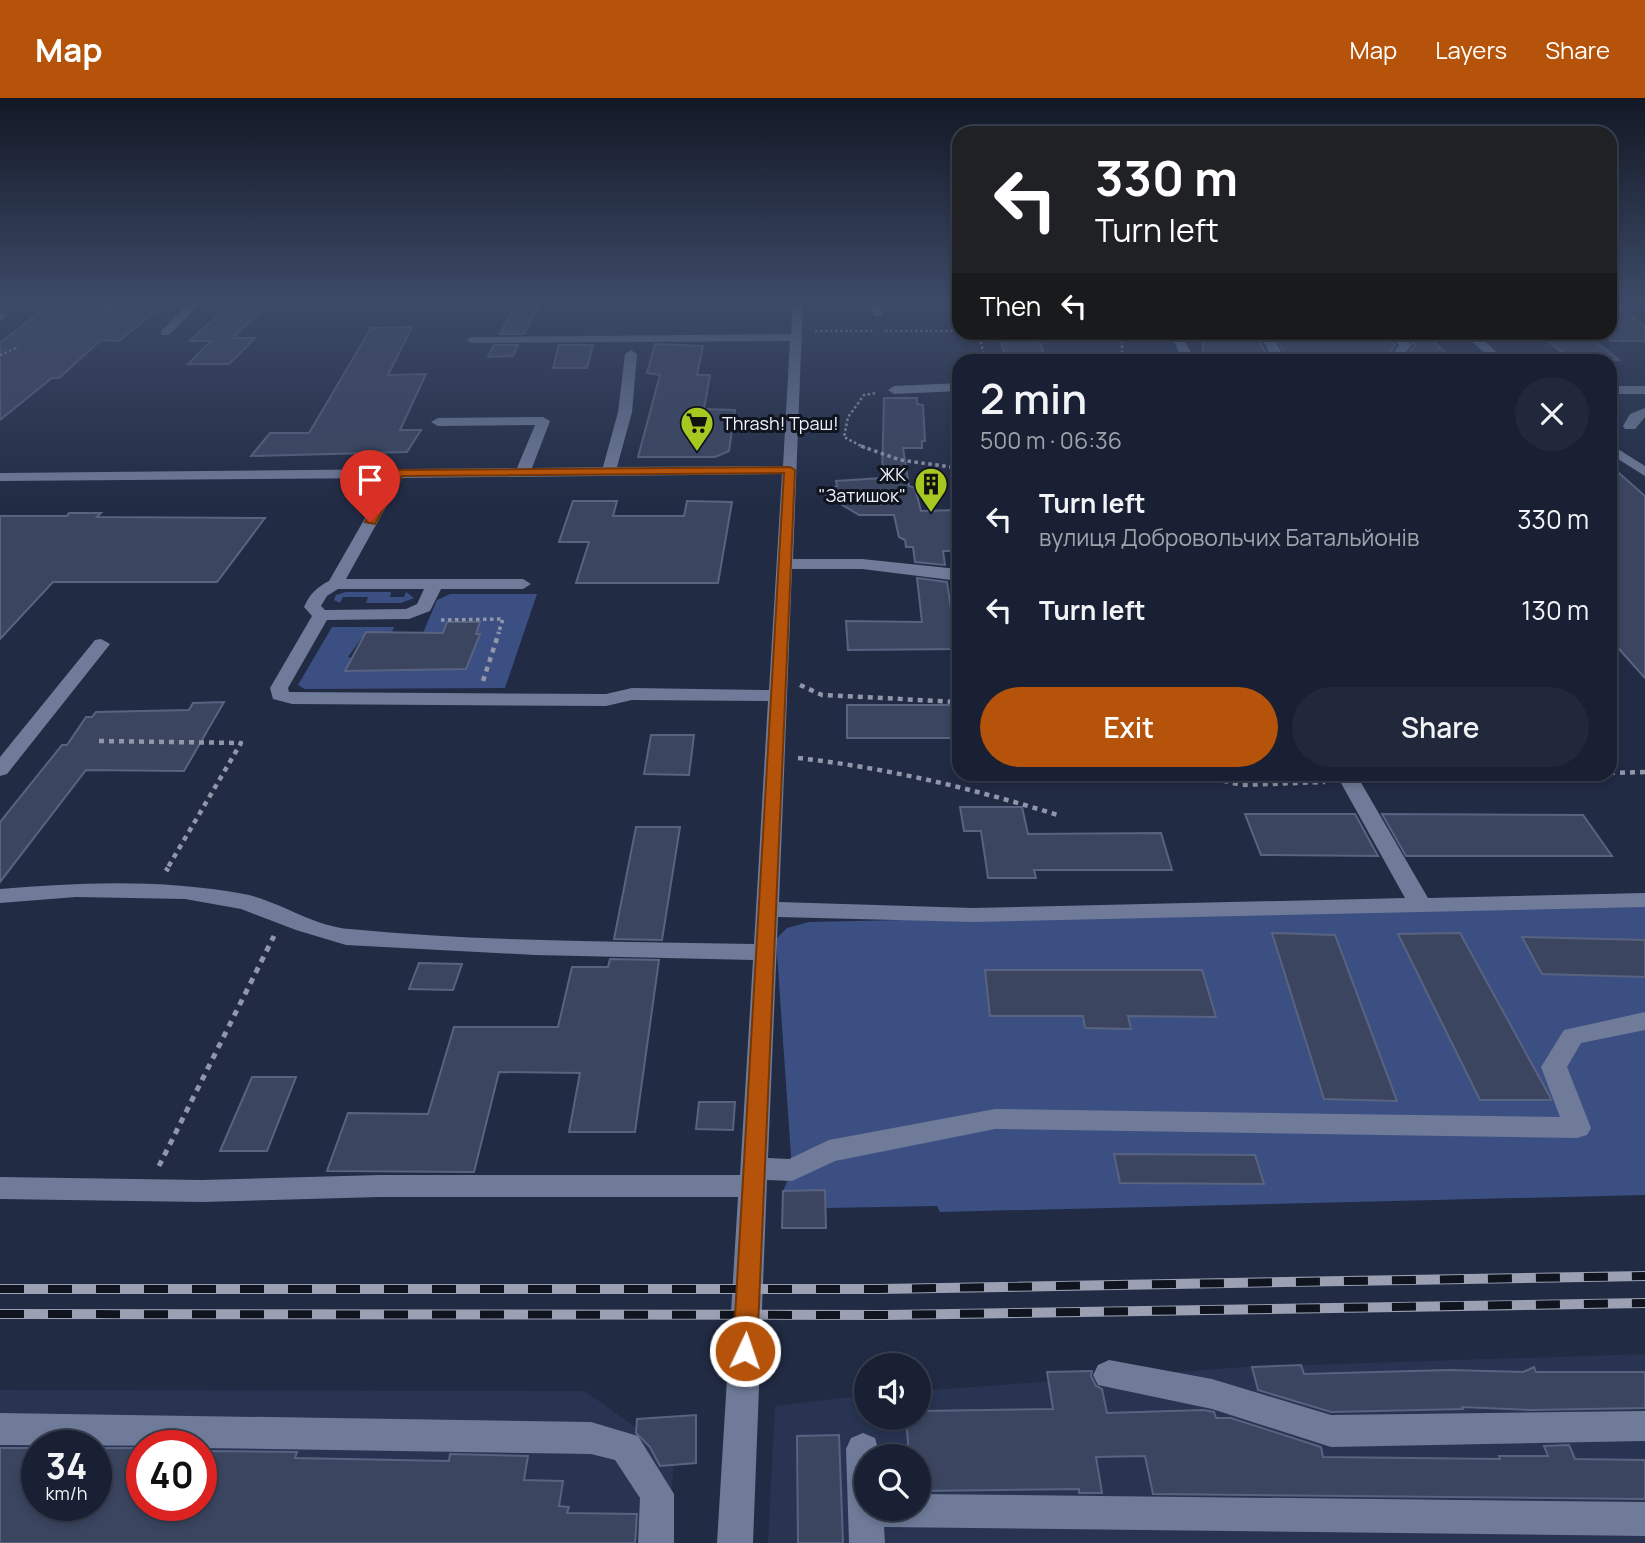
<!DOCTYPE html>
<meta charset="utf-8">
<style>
:root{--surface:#192033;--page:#22283b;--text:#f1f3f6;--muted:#9fa3ac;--line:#373e4e;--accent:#b45309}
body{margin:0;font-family:Manrope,sans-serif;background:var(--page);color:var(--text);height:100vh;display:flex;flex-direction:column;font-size:26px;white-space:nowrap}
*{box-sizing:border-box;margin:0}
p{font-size:23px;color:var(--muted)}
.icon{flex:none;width:38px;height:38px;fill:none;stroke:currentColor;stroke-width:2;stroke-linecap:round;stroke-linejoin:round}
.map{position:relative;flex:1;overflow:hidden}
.sheet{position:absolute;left:952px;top:256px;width:665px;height:427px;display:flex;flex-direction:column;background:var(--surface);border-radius:21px;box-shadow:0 4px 10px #0003,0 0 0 2px var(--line)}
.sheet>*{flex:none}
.guide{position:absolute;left:952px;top:28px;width:665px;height:214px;border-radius:21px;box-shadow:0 4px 10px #0003,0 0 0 2px var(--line);background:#202124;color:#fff;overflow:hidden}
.tools{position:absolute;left:854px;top:1255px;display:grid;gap:14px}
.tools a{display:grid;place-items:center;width:77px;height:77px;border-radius:50%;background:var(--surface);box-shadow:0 4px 10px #0003,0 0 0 2px var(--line);font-size:35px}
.speed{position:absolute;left:21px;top:1332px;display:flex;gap:14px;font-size:35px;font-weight:700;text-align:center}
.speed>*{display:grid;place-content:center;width:91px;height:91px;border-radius:50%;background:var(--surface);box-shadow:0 4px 10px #0003,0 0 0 2px var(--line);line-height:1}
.speed small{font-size:18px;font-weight:400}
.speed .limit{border:10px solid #d22;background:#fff;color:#111}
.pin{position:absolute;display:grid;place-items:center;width:60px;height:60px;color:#fff;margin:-72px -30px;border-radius:50% 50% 50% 0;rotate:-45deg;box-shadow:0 0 7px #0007}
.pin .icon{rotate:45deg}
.me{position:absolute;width:77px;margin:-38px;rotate:3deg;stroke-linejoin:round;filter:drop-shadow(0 0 5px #0008)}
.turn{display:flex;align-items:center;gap:24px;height:147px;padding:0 28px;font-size:32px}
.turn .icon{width:91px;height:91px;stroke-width:2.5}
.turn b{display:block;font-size:49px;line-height:60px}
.then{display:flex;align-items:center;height:66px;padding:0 28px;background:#0003;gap:14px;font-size:26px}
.round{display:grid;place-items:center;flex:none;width:74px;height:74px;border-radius:37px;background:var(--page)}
.headline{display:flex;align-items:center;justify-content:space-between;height:119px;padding:0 28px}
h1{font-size:42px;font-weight:600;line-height:52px}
.cta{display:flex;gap:14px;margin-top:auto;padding:14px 28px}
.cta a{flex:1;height:80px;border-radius:42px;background:var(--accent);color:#fff;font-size:28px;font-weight:600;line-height:80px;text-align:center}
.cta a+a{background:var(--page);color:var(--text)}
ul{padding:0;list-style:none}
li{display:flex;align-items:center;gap:21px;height:91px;padding:0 28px}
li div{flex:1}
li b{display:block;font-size:26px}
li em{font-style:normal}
header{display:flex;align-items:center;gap:42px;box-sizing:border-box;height:98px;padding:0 35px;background:var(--accent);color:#fff}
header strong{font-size:33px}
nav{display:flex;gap:38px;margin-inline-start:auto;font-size:24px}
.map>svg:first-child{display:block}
.built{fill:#283452;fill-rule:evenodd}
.green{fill:#3c4f83}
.building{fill:#3b4560;stroke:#586380;stroke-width:2}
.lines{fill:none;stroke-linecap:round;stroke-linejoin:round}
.path-far3{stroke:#9197a9;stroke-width:2.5;stroke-dasharray:2.5 2.5;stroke-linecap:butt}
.path-far2{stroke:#9197a9;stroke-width:3.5;stroke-dasharray:3.5 3.5;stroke-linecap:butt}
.path-far1{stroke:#9197a9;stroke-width:4.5;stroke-dasharray:5 5;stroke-linecap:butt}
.path{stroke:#9197a9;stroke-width:5;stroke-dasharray:6 6;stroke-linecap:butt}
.minor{fill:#6f7b98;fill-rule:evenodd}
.rail-casing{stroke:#9ba1b2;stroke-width:10}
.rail{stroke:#0f141f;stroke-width:8;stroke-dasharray:24;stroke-linecap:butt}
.route{fill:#b45309;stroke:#753606;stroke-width:2}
.labels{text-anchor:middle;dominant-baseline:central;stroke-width:6;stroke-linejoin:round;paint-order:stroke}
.far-poi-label{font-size:18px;fill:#eef2fd;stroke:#0f141f;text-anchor:start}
</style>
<header>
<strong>Map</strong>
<nav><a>Map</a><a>Layers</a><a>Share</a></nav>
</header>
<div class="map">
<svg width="1645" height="1445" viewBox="0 0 1645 1445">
<rect width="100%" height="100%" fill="#212b44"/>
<!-- built -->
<path class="built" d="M1645 1256V1445H768L775 1308 866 1297V1320H919V1293L1244 1269ZM866 1358H919V1410H866Z
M0 1292 585 1293 674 1357 669 1445H0ZM37 1348H96V1407H37ZM142 1348H201V1407H142Z"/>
<!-- green -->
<path class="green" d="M346 494H391L390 499H404L406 494 414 500 401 505H366L368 499H343L340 505 334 502 336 497Z
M450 496H537L505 590 305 591 298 587 332 529H394L391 536 366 534 348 559 352 560 346 573 466 571 480 536H476L480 524H448L443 535H423L437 502Z
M1645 806V1097L940 1114 937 1108 826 1110V1130H782L783 1093 792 1072 776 841 787 830 809 824Z"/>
<!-- building -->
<path class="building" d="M234 202H271L233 240H255L229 266H188L211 243H190Z
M518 202 540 204 524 236H500Z
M1610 203 1645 228V243H1610Z
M49 207H114L110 210 158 211 119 243 101 242 59 280H52L0 322V245Z
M412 229 388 277 426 276 400 332H421L407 354 251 358 270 335H309L371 230Z
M997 234H1035L1047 262H1007Z
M1222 234H1254L1270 262H1203V241H1226Z
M1536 234H1583L1619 262H1572Z
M1277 241 1389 242 1395 247 1391 254 1399 262H1288Z
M1410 242H1432L1453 262H1416L1410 254 1415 247Z
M655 246 703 248 697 277H710L704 311 735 312 729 353 715 359H638L660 277 647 275Z
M494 247H518L513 258 488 259Z
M559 247H593L587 270H553Z
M884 300H917V306L923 307 925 343H922V350H903L909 388 915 390 921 413 959 412V453H943L945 467 915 464 913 449H906L905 442 899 439 894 417H859L821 394 837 388 836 383 882 380Z
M1610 367 1645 398V580L1610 541Z
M573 403H617L613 418H684L687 403 732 404 718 485H576L589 444H559Z
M69 415H101L97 419 265 420 217 484H53L0 541V418H67Z
M917 480 947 484 953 524H959V551L848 552 846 523 922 524Z
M447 524H480L476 536H480L466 571 345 573 366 534 443 535Z
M224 604 184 673 86 672 0 784V724L62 647H67L86 619H92L96 614 189 612 193 605Z
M847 607H959V640H847Z
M651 637H694L689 677 644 676Z
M960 709H1022L1028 736 1161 735 1172 772H1034L1036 780H988L981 733H964Z
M1245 716H1355L1378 758 1261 757Z
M1382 716 1583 717 1612 758H1406Z
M636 729H680L662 842 614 841Z
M1272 835 1335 837 1397 1003 1324 1001Z
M1460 835 1550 999 1551 1002H1480L1398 836Z
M1522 839 1645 842V879L1542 876Z
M610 861 659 862 635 1034H569L580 975 499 974 474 1074 327 1073 348 1015 428 1016 454 929H558L572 869H608Z
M419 865 462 866 453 892 409 891Z
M985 872H1202L1216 919 1128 918 1131 931 1085 930 1083 918H990Z
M252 979H296L267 1053H220Z
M699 1004H735L733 1032 696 1031Z
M1114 1056 1255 1057 1264 1086 1120 1085Z
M825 1092 826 1130H782L783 1093Z
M1301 1267 1304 1276 1449 1272 1523 1274 1534 1269 1536 1274H1645V1310L1530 1312 1462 1309 1463 1311 1331 1314 1258 1292 1252 1269Z
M1092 1273 1091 1278 1096 1288 1102 1291 1107 1315 1203 1312 1214 1314 1216 1320H1231L1321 1349 1323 1359 1500 1361 1499 1358H1548L1544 1348 1569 1347 1575 1361 1645 1362V1401L1153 1396 1145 1358 1096 1359 1102 1395H1079V1391L919 1393V1358H909L906 1320H919V1313L1053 1311 1047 1274Z
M696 1317V1365L660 1368 650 1349 636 1335 637 1321Z
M839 1337 843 1445H798L797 1338Z
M0 1350H37V1407H96V1350H142V1407H201V1353L297 1354 295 1360 449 1363 450 1356 528 1358 524 1382 563 1383 559 1408 569 1409 567 1415 637 1416 635 1445H0Z"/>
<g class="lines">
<!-- path-far3 -->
<path class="path-far3" d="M74 206 78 202
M815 233H873
M885 233H959
M978 234 984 256
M0 257 19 249
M1115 262 1122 255V236L1126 234
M865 350 844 339 848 319 864 297 876 295"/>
<!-- path-far2 -->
<path class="path-far2" d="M861 348 900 362 959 370
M441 522 503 521 498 536"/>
<!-- path-far1 -->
<path class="path-far1" d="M483 583 499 534
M800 587 822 597 959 604
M99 643 241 645 167 771
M798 660C888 670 975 691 1061 718
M1610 675 1645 674
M1194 676 1242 687 1325 684
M1375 681 1592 676"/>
<!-- path -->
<path class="path" d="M166 773 168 770
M159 1068 274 838"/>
<!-- minor -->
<path class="minor" d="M192 202H204L169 237H161V233Z
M793 202H803L793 461H862L958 471 959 483 862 471H792L779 804 973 810 1405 800 1336 676H1356L1428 800 1645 795V809L973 824 778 819 768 1060 789 1061 829 1042 995 1011 1560 1019 1541 969 1564 932 1645 914V932L1581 945 1567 969 1591 1030 1587 1037 1577 1040 995 1031 835 1063 792 1083 767 1082 753 1445H717L738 1099H380L202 1104 0 1101V1079L202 1082 380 1077H740L753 862 535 857 346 847 296 832 241 811 185 801 76 799 0 805V791C81 784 163 781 244 796 280 803 312 828 350 831 483 844 619 843 754 846L768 603 632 602 606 608 292 606 273 601 270 590 312 518 304 509C309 497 317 489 329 483L388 380 0 383V375L517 370 535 327 438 328 431 324 438 320 543 319 550 323 532 370 603 369 618 314 625 256 631 252 637 256 632 314 617 369 783 368 790 243 472 245 466 242 472 239 791 236ZM782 376 769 592 632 590 606 596 289 594 288 590 327 522 409 521 430 513 441 491H523L531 486 523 481H346L402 380ZM338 491H424L417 506 406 511 325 512 321 508 327 498Z
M868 202H879L882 218H874Z
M0 214 9 217 0 223Z
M1169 234H1180L1195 262H1183Z
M1259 234H1475L1505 262H1493L1468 240 1404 239 1412 247 1406 254 1414 262H1402L1394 254 1399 247 1390 239 1273 238 1285 262H1273Z
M959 285V293L894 296 888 292 894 288Z
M1610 288H1645V296H1610Z
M1645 310V319L1635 331H1625L1623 328 1630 316Z
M1610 346 1645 368V378L1610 356Z
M101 541 110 546 107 550 7 676 0 678V659L95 542Z
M1109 1262 1212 1281 1331 1317 1645 1313V1343L1331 1349 1212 1311 1098 1287 1093 1277 1098 1267Z
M0 1315 591 1324 638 1338 674 1396V1445H638L640 1400 615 1362 591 1356 201 1350V1348L0 1347Z
M863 1335 875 1340 880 1358H866V1410H919V1396L1645 1404V1438L884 1429 885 1445H849L846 1351 851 1340Z"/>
<defs>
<path id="rail" d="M0 1191H879L1645 1178
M0 1216 886 1217 1645 1205"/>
</defs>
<!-- rail casing -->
<use href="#rail" class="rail-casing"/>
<!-- rail -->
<use href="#rail" class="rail"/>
</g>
<!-- sky -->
<linearGradient id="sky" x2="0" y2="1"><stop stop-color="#121825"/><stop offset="0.5" stop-color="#3d4a67"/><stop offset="1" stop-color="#3d4a67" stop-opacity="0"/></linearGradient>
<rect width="1645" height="405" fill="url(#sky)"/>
<!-- route -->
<path class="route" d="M790 369 795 372 757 1253 754 1260 745 1263 737 1260 733 1253 784 375 402 378 375 426 365 424 393 375 398 372Z"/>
<!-- icons -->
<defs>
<symbol id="supermarket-pin" viewBox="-11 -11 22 30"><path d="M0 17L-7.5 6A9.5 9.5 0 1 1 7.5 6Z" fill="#a6c820" stroke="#0f141f"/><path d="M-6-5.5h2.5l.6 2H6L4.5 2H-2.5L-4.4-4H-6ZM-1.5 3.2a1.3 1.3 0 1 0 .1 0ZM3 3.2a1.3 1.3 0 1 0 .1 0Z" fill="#111"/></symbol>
<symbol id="building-pin" viewBox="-11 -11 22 30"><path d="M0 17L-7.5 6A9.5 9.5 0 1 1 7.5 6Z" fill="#a6c820" stroke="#0f141f"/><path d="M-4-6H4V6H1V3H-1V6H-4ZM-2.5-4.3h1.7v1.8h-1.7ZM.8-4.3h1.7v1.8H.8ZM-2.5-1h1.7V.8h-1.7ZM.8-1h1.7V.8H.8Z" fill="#111"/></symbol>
</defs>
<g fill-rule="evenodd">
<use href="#supermarket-pin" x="678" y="306" width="38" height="52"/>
<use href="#building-pin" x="912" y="367" width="38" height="52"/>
</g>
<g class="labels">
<!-- far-poi labels -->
<g class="far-poi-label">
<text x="722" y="325">Thrash! Траш!</text>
<text x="906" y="376" text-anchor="end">ЖК<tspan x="906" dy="21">"Затишок"</tspan></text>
</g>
</g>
</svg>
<div class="tools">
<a><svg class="icon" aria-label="sound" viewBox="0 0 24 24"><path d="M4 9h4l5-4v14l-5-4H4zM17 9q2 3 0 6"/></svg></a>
<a><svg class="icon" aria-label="search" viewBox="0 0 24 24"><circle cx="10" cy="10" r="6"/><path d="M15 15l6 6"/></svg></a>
</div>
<div class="speed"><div>34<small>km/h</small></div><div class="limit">40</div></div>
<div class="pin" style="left:370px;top:424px;background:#d93025"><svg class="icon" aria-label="arrive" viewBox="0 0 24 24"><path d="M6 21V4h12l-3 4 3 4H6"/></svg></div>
<svg class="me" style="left:745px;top:1253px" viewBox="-20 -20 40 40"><circle r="17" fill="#b45309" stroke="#fff" stroke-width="3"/><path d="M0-11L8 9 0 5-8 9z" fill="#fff"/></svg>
<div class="guide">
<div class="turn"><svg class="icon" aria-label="left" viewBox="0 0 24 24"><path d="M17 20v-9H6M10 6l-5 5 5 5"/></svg><div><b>330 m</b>Turn left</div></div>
<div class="then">Then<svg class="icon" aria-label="left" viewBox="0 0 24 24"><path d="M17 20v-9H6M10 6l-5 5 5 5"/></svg></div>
</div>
<section class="sheet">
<div class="headline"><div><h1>2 min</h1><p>500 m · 06:36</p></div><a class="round"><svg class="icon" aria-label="close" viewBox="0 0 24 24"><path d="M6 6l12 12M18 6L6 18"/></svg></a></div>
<ul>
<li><svg class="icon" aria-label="left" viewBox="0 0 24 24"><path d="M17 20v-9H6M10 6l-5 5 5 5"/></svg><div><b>Turn left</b><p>вулиця Добровольчих Батальйонів</p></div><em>330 m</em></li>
<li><svg class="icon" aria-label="left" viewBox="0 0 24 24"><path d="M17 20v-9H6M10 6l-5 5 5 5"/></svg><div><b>Turn left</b></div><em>130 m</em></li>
</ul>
<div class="cta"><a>Exit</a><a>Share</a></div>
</section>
</div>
